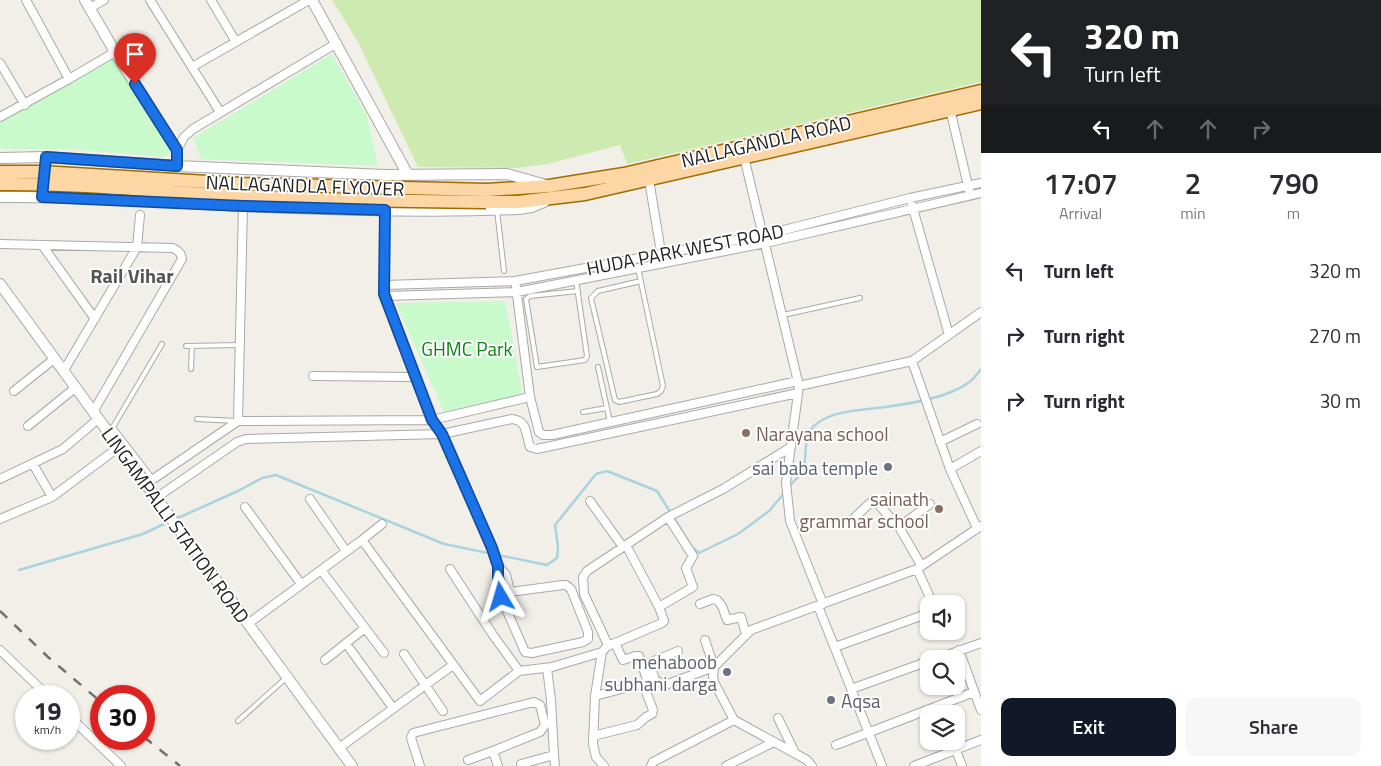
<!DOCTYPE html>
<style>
:root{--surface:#fff;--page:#f7f7f7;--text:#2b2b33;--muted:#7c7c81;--accent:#111827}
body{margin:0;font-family:"Titillium Web",sans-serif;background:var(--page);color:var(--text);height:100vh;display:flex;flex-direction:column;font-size:19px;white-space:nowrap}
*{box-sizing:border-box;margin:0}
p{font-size:16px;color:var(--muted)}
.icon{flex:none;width:28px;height:28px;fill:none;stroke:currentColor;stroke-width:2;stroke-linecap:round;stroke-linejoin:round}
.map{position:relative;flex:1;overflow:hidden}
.side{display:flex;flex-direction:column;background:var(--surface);width:400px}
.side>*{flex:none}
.guide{background:#202124;color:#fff;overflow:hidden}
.buttons{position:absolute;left:920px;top:595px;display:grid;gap:10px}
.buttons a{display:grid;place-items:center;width:45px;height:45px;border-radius:10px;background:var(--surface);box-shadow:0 1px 4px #0004;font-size:25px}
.speed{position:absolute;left:15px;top:685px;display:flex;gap:10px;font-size:25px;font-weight:700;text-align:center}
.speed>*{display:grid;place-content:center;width:65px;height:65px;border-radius:50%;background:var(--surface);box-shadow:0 1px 4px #0004;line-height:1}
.speed small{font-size:12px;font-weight:400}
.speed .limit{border:8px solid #d22;background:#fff;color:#111}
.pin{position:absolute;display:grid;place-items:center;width:42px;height:42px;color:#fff;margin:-51px -21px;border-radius:50% 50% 50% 0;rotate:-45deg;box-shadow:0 0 5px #0007}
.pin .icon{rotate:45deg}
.me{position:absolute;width:55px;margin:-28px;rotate:353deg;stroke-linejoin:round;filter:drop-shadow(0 0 4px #0008)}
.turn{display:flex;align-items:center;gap:18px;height:105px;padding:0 20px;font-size:22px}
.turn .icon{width:65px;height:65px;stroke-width:2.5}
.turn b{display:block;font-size:35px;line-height:42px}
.lanes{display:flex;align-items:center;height:48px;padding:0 20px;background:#0003;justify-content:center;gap:25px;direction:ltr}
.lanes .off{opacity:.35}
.eta{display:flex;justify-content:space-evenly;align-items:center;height:85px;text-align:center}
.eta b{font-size:30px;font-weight:600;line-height:35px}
.cta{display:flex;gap:10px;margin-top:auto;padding:10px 20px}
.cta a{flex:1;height:58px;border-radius:10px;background:var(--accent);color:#fff;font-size:20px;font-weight:600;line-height:58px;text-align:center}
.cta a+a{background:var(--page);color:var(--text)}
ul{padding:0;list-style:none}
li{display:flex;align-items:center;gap:15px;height:65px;padding:0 20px}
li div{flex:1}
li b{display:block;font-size:19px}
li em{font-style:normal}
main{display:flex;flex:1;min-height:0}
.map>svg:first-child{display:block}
.grass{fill:#cdebb0}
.park{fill:#c8facc}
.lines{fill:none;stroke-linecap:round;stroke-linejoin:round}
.stream{stroke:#aad3df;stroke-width:2.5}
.service-casing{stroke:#a9a9a9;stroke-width:6}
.minor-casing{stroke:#a9a9a9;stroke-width:10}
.tertiary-casing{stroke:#a9a9a9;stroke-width:12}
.primary-casing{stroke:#a06b00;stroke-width:15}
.service{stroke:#fff;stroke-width:4}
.minor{stroke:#fff;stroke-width:8}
.tertiary{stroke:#fff;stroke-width:10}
.primary{stroke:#fcd6a4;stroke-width:12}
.rail{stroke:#707070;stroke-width:2.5;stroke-dasharray:10 10;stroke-linecap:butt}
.primary-bridge-casing{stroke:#a06b00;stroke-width:15;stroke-linecap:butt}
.primary-bridge{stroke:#fcd6a4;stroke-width:12}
.route-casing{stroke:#114b97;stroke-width:12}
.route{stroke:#1a73e8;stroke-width:9}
.education-dot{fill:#8d6e63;stroke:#fff;stroke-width:2}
.worship-dot{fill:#6b7280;stroke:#fff;stroke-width:2}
.labels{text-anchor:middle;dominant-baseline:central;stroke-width:4;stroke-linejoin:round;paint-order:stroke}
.street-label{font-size:19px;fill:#222;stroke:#fff}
.park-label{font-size:19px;fill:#0c8416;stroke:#fff}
.education-label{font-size:19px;fill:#785e54;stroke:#fff;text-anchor:start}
.worship-label{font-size:19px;fill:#5b616d;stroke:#fff;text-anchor:end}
.neighbourhood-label{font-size:20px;font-weight:bold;fill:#555;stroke:#fff}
</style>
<main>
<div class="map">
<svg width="981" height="766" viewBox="0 0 981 766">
<rect width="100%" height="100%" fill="#f2efe9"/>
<!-- grass -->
<path class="grass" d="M332 0H981V82L627 164 620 145 547 164 517 168 418 167 358 42Z"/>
<!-- park -->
<path class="park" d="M332 54 367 116 378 166 201 159 193 138Z
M113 58 171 148V153L163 157 69 149H0V122Z
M505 301 523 396 444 412 396 303Z"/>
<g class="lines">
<!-- stream -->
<path class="stream" d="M788 488C794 480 802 476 804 466 807 454 803 436 814 426 828 413 850 411 868 409 896 406 945 400 968 383 973 380 977 374 981 369
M178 518 240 490 262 478 276 475 444 544 547 565 557 558 558 547 555 525 596 474 607 471 657 491 692 547 699 553 738 534 769 511 785 492
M19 570 143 534 164 524"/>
<defs>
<path id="service" d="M497 210 504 271
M638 268 663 386 661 391 657 394 619 402 615 400 591 298 598 291 641 281
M576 280 587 356 585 360 537 367 526 299 530 296 578 291
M783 315 860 298
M186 346 240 345
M598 367 610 422
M191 369 192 346
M583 412 607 408
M197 419 236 421
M153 479 113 427 162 344
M238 721 286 678"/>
<path id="minor" d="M26 0 69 79
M150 0 220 112
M211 0 236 42
M90 8 104 0
M0 63 25 105
M192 67 309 0
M950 109 969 190
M0 117 69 79 115 52
M177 150 184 137 193 129 337 43
M744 157 799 386 786 482 790 521 823 604
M649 180 660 246
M910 198 949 335
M385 210 384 293 432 420 442 434 491 548 496 563 506 575 510 591
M0 244 173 248C179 251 181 253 182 259L93 412
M42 245 95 319
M384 285 515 281 764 235 910 198 981 183
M516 287 530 397
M385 296 517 292 766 243 981 193
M912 361 950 469 977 528
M63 372 137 247 140 215
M313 376 415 377
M799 386 912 361 981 312
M14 391 54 359
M238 421 243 206
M28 426 75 388
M940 442 977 424
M33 464 52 497
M950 469 981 451
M0 479 63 449 98 419
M146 484 238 421 432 420 530 397 539 432 543 435H552L798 381
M156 498 237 442 246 439 442 434 512 419C528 421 525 433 530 447L537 449 798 393
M310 499 346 551
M590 501 623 547
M245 507 301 584
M668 517 723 489 791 447
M855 517 870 503H877L899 527 921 565
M0 519 52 497 119 447
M899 527 930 504
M362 540 382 524
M498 566V577L502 593
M450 569 493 635 519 671
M917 569 933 604
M321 570 384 653
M563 585H566L571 589 588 632V639L583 642 532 653 525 652 501 597 502 593Z
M700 604 713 599 717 600 722 606 727 620 741 617 746 634
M818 606 882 766
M249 623 362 540 480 701 519 671 552 667 602 652
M615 643 623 660 635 656H639L648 682
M608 646 662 623 664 621 659 607 626 545
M835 647 929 613
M350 649 393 708
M0 650 48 696
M959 650 981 710
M404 654 443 711
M936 659 981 643
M325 660 365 628
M650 663 655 680
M642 666 678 651
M547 668 551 700 554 755
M851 689 929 661
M595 696 655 680 665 685 714 667 705 640
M69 716 121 766
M778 718 795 753
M593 736 637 725 646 717 652 714 653 710 643 684
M836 745 974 692
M339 748 453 665
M956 750 962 766
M468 760 493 751
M521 764 554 755 555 766
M420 766 411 738 413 733 534 702 540 705 545 725 540 732 493 751 498 766
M604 766 596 757 593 744 595 696 602 652 608 645 584 594 583 577 587 571 668 517 693 556 686 568 693 587 659 607
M651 766 653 762 734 720
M726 766 774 742
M812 766 807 760 734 720 714 682 713 676 714 667 751 630 917 569 981 526
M914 766 981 740"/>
<path id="tertiary" d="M85 0 115 52 177 150V166
M312 0 408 175
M0 158 46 157 177 166 385 175 507 174 546 185
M0 197C81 196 161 202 242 206 333 210 426 213 518 209L532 207 544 202
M0 284 352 766"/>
<path id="primary" d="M487 190 549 186 624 174 981 91
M486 202H518L585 194 981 103"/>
</defs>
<!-- service casing -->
<use href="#service" class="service-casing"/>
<!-- minor casing -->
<use href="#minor" class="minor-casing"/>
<!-- tertiary casing -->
<use href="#tertiary" class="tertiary-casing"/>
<!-- primary casing -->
<use href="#primary" class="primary-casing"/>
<!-- service -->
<use href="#service" class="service"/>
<!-- minor -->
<use href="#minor" class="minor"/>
<!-- tertiary -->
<use href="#tertiary" class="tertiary"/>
<!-- primary -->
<use href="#primary" class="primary"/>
<!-- rail -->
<path class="rail" d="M0 611 48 657 101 702
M144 737 180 766"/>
<defs>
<path id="primary-bridge" d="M0 172H41L241 184 487 190
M0 184C80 183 159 192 239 196 321 200 404 201 486 202"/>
</defs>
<!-- primary-bridge casing -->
<use href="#primary-bridge" class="primary-bridge-casing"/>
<!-- primary-bridge -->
<use href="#primary-bridge" class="primary-bridge"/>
</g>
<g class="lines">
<defs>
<path id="route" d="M135 84 177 150V166L46 157 42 197 243 206 385 210 384 294 432 420 442 434 492 548 498 566V577L502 593 501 597"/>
</defs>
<!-- route casing -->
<use href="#route" class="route-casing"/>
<!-- route -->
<use href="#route" class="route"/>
</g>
<!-- markers -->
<g class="education-dot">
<circle cx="746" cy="433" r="5"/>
<circle cx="939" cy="509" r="5"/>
</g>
<g class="worship-dot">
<circle cx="888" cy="467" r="5"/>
<circle cx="727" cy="672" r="5"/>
<circle cx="831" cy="700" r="5"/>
</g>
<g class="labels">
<!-- street labels -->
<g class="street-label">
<text transform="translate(766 141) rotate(-13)">NALLAGANDLA ROAD</text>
<text transform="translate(305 185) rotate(2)">NALLAGANDLA FLYOVER</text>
<text transform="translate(685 249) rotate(-11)">HUDA PARK WEST ROAD</text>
<text transform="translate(176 525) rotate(54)">LINGAMPALLI STATION ROAD</text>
</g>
<!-- park labels -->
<g class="park-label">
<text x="467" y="348">GHMC Park</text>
</g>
<!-- education labels -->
<g class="education-label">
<text x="756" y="433">Narayana school</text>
<text x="929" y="498" text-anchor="end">sainath<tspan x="929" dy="22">grammar school</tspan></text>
</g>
<!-- worship labels -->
<g class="worship-label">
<text x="878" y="467">sai baba temple</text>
<text x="717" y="661">mehaboob<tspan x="717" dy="22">subhani darga</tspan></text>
<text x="841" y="700" text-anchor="start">Aqsa</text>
</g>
<!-- neighbourhood labels -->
<g class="neighbourhood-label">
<text x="132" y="275">Rail Vihar</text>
</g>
</g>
</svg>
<div class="buttons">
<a><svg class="icon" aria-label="sound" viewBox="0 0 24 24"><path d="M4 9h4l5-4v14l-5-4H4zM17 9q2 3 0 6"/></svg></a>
<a><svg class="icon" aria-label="search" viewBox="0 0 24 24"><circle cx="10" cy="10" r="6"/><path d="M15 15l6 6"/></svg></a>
<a><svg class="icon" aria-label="layers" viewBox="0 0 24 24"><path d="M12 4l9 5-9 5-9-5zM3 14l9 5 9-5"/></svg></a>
</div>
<div class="speed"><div>19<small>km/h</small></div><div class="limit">30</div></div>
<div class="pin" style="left:135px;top:84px;background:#d93025"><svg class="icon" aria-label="arrive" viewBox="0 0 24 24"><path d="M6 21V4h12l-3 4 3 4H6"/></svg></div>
<svg class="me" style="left:501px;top:597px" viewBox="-20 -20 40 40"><path d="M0-17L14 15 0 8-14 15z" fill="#1a73e8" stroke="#fff" stroke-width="4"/></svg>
</div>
<section class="side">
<div class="guide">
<div class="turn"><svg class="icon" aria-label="left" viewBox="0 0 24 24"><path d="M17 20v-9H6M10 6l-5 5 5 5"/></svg><div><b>320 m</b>Turn left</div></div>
<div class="lanes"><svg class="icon" aria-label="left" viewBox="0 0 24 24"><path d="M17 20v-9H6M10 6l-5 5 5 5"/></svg><svg class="icon off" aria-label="ahead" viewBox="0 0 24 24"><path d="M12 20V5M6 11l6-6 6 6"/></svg><svg class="icon off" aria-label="ahead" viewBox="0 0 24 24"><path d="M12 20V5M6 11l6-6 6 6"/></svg><svg class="icon off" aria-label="right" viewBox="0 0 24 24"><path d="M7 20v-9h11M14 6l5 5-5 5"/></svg></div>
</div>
<div class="eta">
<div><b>17:07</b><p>Arrival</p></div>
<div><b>2</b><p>min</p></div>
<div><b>790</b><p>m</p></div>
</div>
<ul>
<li><svg class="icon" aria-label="left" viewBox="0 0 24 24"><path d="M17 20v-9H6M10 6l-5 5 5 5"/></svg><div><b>Turn left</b></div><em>320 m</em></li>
<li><svg class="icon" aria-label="right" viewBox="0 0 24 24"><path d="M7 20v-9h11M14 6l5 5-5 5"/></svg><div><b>Turn right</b></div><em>270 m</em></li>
<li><svg class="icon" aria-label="right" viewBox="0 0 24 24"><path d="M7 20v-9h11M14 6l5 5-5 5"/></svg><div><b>Turn right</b></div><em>30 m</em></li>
</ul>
<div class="cta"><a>Exit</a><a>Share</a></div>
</section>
</main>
